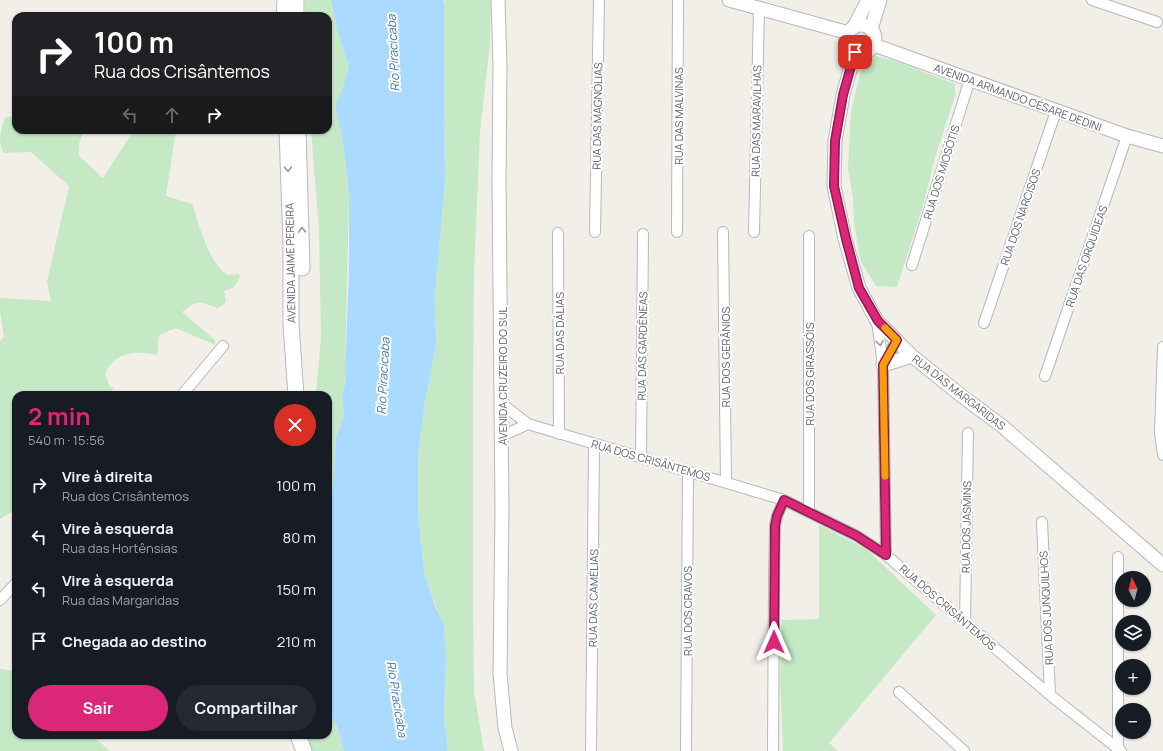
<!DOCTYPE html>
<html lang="pt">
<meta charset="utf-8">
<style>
:root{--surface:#171b24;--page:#242831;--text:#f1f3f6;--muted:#9ea1a6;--accent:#db2777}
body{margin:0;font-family:Manrope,sans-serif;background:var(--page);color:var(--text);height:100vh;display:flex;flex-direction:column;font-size:15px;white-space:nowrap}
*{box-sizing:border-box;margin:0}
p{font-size:13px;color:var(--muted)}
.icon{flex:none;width:22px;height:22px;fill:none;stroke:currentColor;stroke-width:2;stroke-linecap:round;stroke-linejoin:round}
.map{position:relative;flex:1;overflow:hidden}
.side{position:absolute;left:12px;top:391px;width:320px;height:348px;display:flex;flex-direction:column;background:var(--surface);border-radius:12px;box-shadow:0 1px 3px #0004}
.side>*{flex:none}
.guide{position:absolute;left:12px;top:12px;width:320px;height:122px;border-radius:12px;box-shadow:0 1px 3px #0004;background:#202124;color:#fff;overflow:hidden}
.needle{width:26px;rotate:354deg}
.buttons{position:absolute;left:1115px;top:571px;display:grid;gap:8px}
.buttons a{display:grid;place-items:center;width:36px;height:36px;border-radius:50%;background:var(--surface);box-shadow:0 1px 3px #0004;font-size:20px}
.pin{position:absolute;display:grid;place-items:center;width:34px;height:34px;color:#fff;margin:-17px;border-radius:8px;box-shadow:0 2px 6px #0006}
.me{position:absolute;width:44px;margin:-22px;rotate:0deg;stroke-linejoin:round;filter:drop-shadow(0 0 3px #0008)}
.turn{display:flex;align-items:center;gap:14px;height:84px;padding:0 16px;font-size:18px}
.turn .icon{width:52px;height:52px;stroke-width:2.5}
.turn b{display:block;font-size:28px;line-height:34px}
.lanes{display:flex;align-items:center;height:38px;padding:0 16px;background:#0003;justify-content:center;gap:20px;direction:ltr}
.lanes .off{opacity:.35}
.round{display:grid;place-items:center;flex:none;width:42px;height:42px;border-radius:21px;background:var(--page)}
.headline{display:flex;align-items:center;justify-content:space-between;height:68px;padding:0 16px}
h1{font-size:24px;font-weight:700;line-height:30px;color:var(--accent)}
.cta{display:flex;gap:8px;margin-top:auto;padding:8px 16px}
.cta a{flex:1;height:46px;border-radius:24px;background:var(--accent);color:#fff;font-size:16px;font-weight:700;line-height:46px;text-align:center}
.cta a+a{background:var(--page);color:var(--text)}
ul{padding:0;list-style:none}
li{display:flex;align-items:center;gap:12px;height:52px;padding:0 16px}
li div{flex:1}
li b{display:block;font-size:15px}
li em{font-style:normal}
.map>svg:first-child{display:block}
.green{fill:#c5e8c5}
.water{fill:#aadaff}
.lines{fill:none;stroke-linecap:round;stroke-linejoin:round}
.minor-casing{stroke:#b5b8bc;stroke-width:12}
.tertiary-casing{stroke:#b5b8bc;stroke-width:15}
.secondary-casing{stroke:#b6babf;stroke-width:17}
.minor{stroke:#fff;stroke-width:10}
.tertiary{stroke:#fff;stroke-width:13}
.secondary{stroke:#fff;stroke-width:15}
.oneway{stroke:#979a9d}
.route-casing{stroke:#8e194d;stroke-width:10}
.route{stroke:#db2777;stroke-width:7}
.slow{stroke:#f59e0b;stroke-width:7}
.labels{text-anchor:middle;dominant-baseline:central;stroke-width:4;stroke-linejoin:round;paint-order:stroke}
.street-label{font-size:11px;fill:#5f6368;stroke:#fff}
.water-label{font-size:12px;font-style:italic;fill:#4174aa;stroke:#fff}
</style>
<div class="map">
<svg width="1163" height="751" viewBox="0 0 1163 751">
<rect width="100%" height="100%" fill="#f1efe8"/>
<!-- green -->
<path class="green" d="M305 0H331L339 36 349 67 343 87 335 105 344 149 349 196 345 369 346 380 342 396 344 414 336 438 333 487 328 507V395H316L321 337 319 229 311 130H328V16H305Z
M442 0H491L490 44 480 132 474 272 473 388V608L474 691 484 751H448L444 718 446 657 444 631 424 572 418 512V456L425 402 436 344 435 296 445 182 444 3Z
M876 56 899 62 955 84V96L935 158 922 209 897 287 876 286 860 260 854 221 853 198 848 169 851 111 863 63Z
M16 116V130H84L79 144V156L103 178 134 130H176L166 196 192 204C200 226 207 260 227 275L238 274 241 276 233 288 224 291C226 302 228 303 217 308 198 301 199 299 182 312L215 340V345L176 328 159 335 157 355C136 350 114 352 105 374L110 387 114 388 107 395H16V509L0 519V341L4 337 0 311V298L51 301 47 281 69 186 31 152 3 153C3 148 1 147 0 143 0 135 2 125 5 117Z
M819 525 866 549 936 615 829 743 838 751H783L780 679 782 620 819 619Z
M0 669 15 671 16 735H91L110 751H0Z
M328 712 337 725 344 751H312L306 735H328Z"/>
<!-- water -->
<path class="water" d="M331 0H442L444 3 445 182 435 296 436 344 425 402 418 456V512L424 572 436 609 444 624 446 657 444 718 448 751H344L337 725 328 712V507L333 487 336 438 344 414 342 396 346 380 345 369 349 272V196L344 149 335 105 343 87 349 67 339 36Z"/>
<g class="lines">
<defs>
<path id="minor" d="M1092 0 1157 22
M595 232 599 0
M677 232 678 0
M723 232 726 482
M754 232 759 9
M558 233 559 434
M809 236V512
M912 265 970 79
M877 321 883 365 886 555
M984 323 1056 111
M1163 347 1160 432 1163 455
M883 365 897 340
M1045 376 1127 136
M182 395 223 346
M502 404 528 424 784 500 857 536 886 555 1050 695 1121 751
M502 436 528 424
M641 458 643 234
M1042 522 1050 695
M0 600 16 583
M965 622 968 433
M899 692 964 751
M1118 749V557
M591 751 594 444
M686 751 688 471
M773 751 774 580 775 526 777 516 784 500"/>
<path id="tertiary" d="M498 0 500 65 499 180 502 510 500 674 505 728 511 751
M729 0 849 33
M847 39a14 14 0 1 1 28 0a14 14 0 1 1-28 0Z
M854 27 868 0
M871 29 880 0
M874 45 1127 136 1163 146
M855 52 843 95 835 141 834 186 845 239 859 288 877 321 912 356 963 397 1002 426 1163 565
M883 365 912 356"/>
<path id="secondary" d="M296 0V16
M284 16 285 0
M287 130 291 244V324L296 395
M298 130 302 268
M298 735 304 751"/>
</defs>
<!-- minor casing -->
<use href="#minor" class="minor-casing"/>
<!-- tertiary casing -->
<use href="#tertiary" class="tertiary-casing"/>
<!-- secondary casing -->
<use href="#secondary" class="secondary-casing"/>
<!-- minor -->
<use href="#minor" class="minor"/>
<!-- tertiary -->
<use href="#tertiary" class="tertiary"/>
<!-- secondary -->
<use href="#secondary" class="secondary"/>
</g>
<!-- one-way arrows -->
<defs><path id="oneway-chevron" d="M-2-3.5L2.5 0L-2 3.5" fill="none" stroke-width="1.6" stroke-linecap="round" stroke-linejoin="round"/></defs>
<g class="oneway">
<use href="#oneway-chevron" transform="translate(288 169) rotate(88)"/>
<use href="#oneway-chevron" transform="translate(302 230) rotate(-92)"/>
<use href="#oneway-chevron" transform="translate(880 343) rotate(83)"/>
</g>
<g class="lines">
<defs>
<path id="route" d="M774 642 775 526 777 516 784 500 857 536 886 555 883 365 897 340 878 321 859 288 846 239 834 186 835 141 843 95 855 52"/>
</defs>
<!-- route casing -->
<use href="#route" class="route-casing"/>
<!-- route -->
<use href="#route" class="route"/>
<!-- slow -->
<path class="slow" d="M885 476 883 365 897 340 885 328"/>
</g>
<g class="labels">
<!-- street labels -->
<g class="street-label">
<text transform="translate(1018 97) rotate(20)">AVENIDA ARMANDO CÉSARE DEDINI</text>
<text transform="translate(597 116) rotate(-89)">RUA DAS MAGNÓLIAS</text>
<text transform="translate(678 116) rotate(-90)">RUA DAS MALVINAS</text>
<text transform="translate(756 121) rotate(-89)">RUA DAS MARAVILHAS</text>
<text transform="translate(941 172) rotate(-73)">RUA DOS MIOSÓTIS</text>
<text transform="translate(1020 217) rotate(-71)">RUA DOS NARCISOS</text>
<text transform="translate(1086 256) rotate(-71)">RUA DAS ORQUÍDEAS</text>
<text transform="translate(290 263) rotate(-91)">AVENIDA JAIME PEREIRA</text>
<text transform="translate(559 333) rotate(-90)">RUA DAS DÁLIAS</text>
<text transform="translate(642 346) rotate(-89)">RUA DAS GARDÊNEAS</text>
<text transform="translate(725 357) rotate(-90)">RUA DOS GERÂNIOS</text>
<text transform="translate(809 374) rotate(-90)">RUA DOS GIRASSÓIS</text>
<text transform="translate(502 376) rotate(-90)">AVENIDA CRUZEIRO DO SUL</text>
<text transform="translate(959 392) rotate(38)">RUA DAS MARGARIDAS</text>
<text transform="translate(651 460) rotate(16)">RUA DOS CRISÂNTEMOS</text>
<text transform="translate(966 527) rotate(-89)">RUA DOS JASMINS</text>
<text transform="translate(593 598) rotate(-89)">RUA DAS CAMÉLIAS</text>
<text transform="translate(948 607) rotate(41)">RUA DOS CRISÂNTEMOS</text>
<text transform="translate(1046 608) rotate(-93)">RUA DOS JUNQUILHOS</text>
<text transform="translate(687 611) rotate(-90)">RUA DOS CRAVOS</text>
</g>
<!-- water labels -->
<g class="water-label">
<text transform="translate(393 53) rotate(-93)">Rio Piracicaba</text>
<text transform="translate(383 376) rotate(-87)">Rio Piracicaba</text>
<text transform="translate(397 699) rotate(81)">Rio Piracicaba</text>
</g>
</g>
</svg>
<div class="buttons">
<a><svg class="needle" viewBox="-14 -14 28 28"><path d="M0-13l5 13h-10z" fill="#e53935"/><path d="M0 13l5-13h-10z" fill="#9ea1a6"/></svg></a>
<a><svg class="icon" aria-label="layers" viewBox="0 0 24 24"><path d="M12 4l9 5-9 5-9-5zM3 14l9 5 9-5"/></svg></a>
<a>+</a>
<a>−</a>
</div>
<div class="pin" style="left:855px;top:52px;background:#d93025"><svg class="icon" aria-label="arrive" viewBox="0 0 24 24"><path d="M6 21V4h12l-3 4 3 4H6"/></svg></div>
<svg class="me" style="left:774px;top:642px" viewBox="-20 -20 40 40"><path d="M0-17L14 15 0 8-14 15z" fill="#db2777" stroke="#fff" stroke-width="4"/></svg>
<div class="guide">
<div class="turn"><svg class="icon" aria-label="right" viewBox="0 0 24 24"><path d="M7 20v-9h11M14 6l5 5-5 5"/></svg><div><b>100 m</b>Rua dos Crisântemos</div></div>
<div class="lanes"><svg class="icon off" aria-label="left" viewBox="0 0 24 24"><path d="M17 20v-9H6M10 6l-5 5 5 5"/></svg><svg class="icon off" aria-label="ahead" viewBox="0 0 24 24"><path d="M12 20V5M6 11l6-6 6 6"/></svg><svg class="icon" aria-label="right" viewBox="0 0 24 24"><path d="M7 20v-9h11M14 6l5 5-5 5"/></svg></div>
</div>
<section class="side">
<div class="headline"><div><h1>2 min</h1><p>540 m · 15:56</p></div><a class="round" style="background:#d93025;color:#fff"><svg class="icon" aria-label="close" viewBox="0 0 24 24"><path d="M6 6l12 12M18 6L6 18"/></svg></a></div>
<ul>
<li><svg class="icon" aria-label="right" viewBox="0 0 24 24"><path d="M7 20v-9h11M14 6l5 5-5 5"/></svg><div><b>Vire à direita</b><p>Rua dos Crisântemos</p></div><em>100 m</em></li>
<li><svg class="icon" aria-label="left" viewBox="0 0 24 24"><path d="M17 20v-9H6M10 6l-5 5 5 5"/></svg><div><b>Vire à esquerda</b><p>Rua das Hortênsias</p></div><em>80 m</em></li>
<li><svg class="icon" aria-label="left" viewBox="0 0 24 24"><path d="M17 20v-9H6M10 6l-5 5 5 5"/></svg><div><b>Vire à esquerda</b><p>Rua das Margaridas</p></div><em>150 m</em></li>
<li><svg class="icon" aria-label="arrive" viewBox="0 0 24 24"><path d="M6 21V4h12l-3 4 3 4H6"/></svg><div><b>Chegada ao destino</b></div><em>210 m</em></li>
</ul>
<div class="cta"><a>Sair</a><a>Compartilhar</a></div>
</section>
</div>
